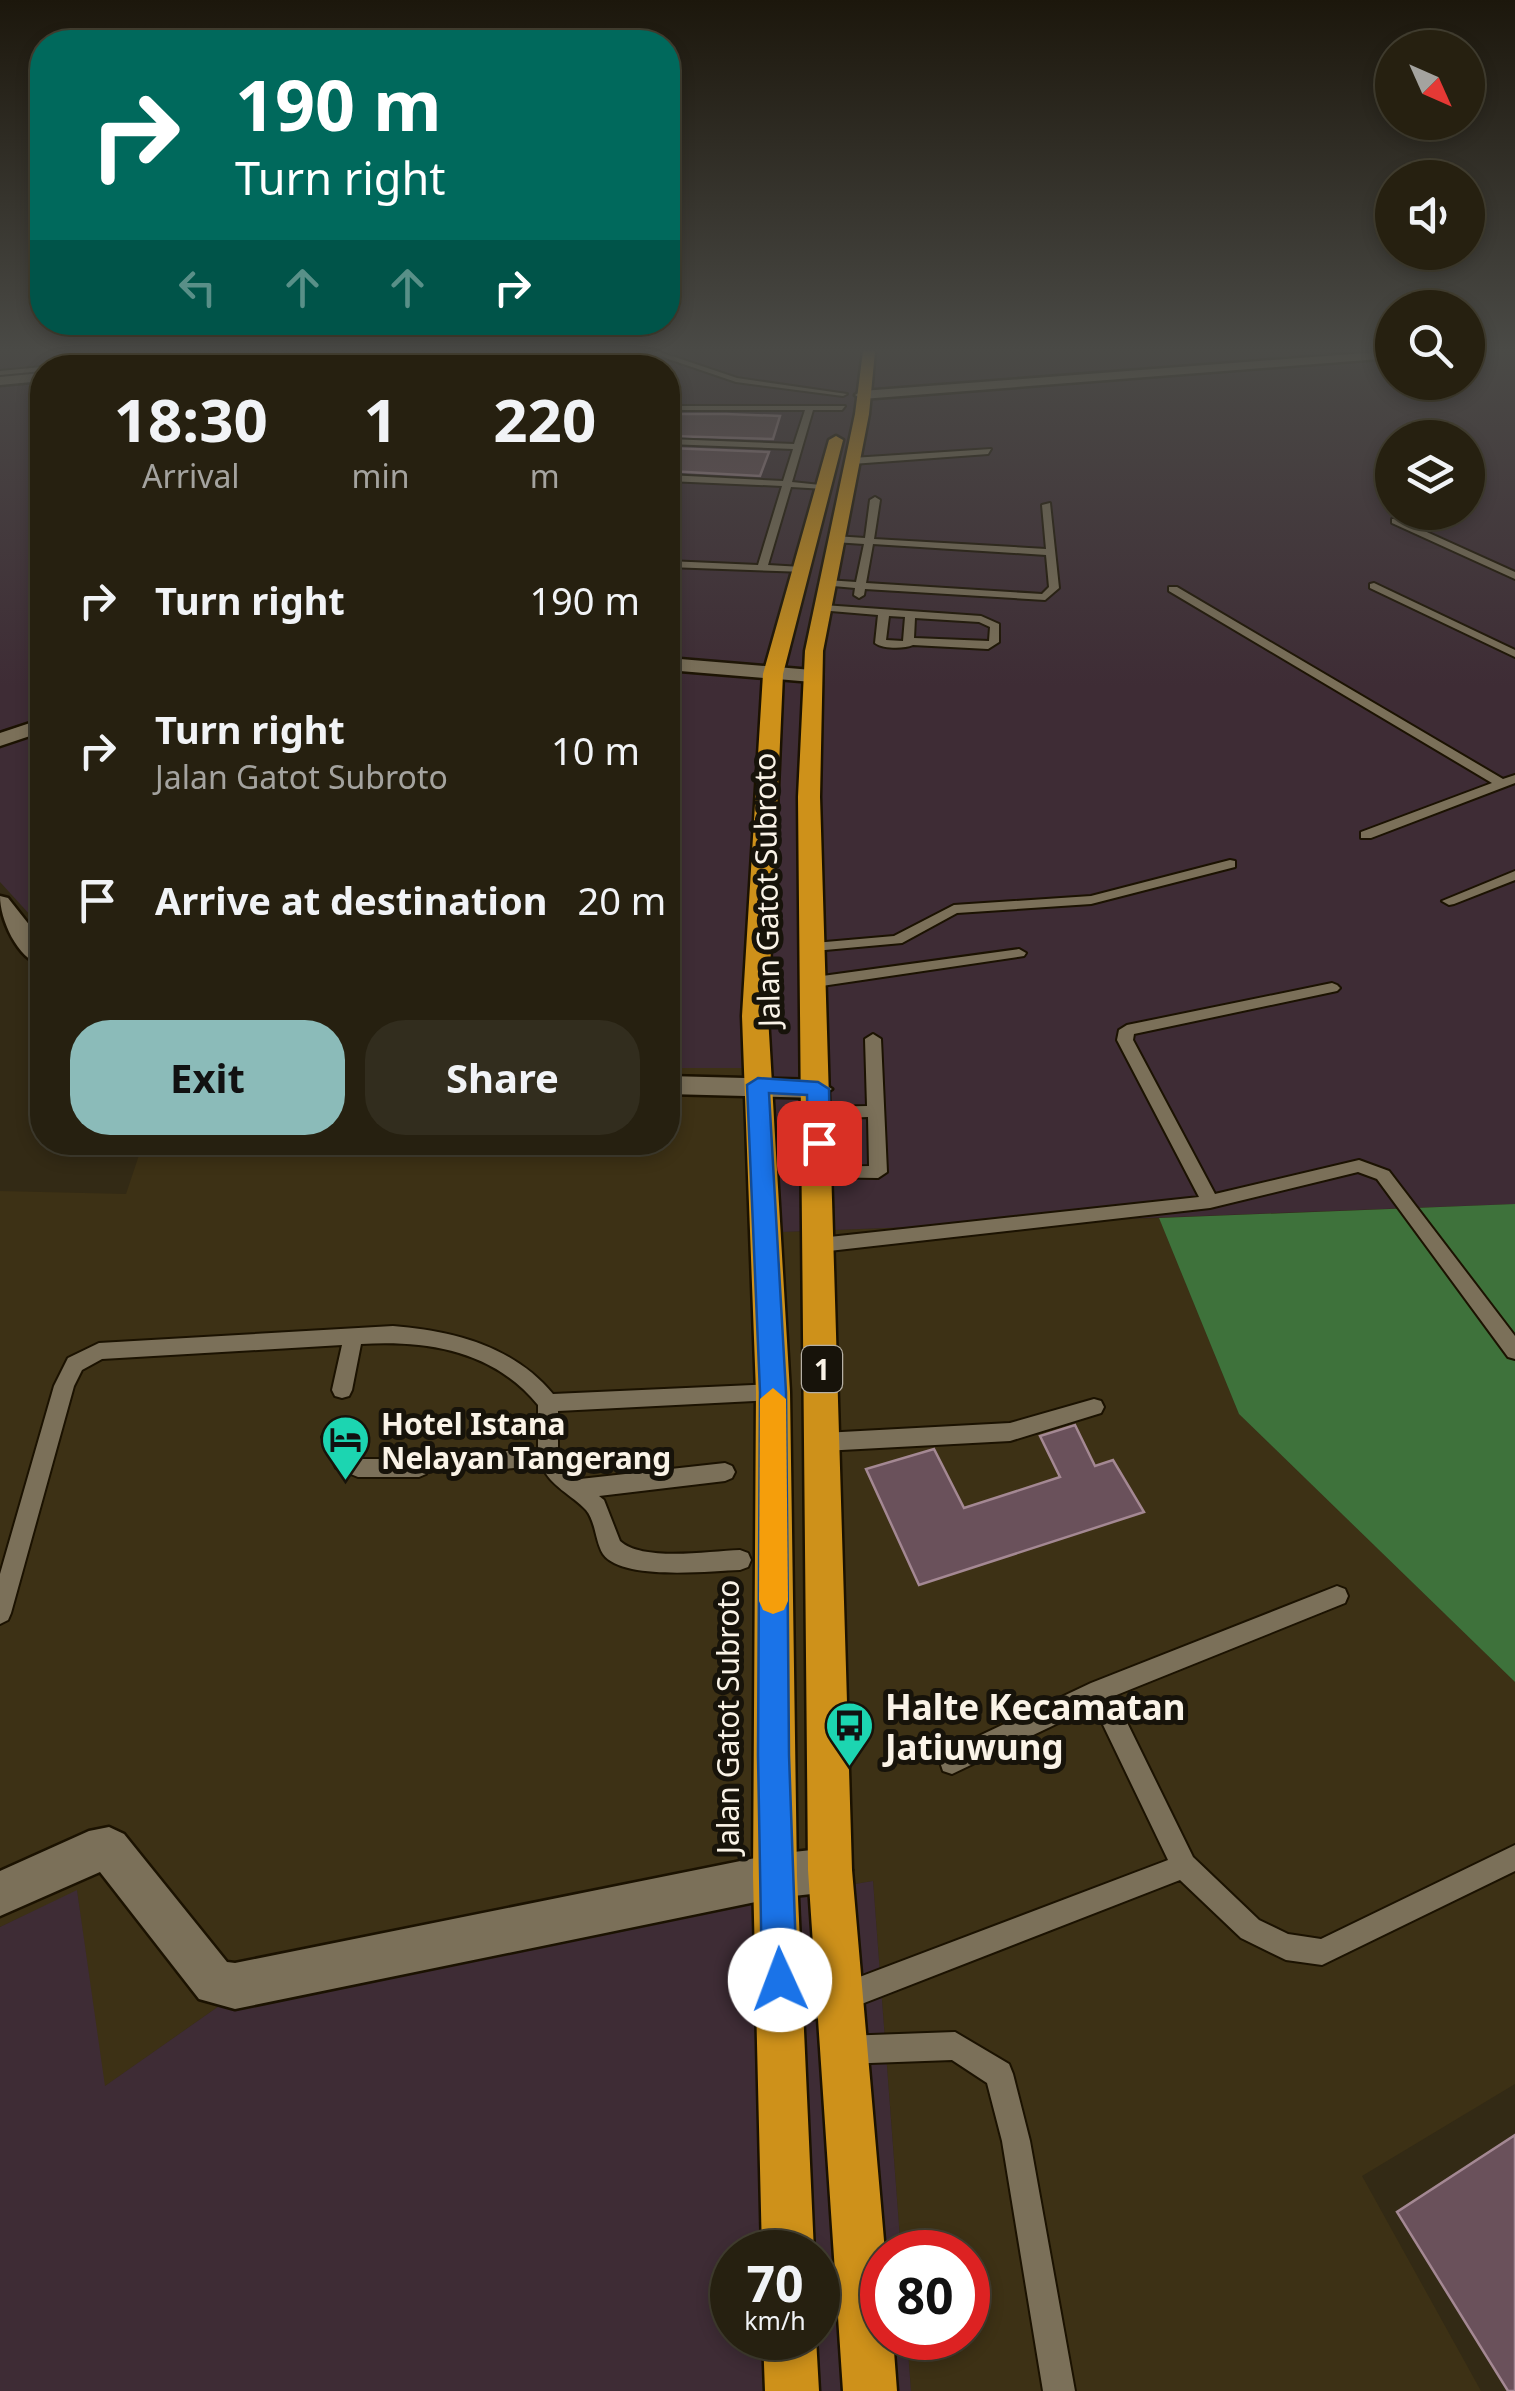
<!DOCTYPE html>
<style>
:root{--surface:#262010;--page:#322d1e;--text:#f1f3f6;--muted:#a4a39f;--line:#423e30;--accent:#8bbbb9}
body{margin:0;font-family:"Noto Sans",sans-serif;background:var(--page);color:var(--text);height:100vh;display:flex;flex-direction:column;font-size:38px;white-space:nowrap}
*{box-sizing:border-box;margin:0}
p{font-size:32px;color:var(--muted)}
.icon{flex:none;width:55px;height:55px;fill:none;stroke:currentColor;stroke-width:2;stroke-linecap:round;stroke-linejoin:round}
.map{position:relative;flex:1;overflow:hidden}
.panel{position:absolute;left:30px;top:355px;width:650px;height:800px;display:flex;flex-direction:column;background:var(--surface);border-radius:40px;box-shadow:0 5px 15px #0003,0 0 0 2px var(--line)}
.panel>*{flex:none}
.banner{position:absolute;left:30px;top:30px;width:650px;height:305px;border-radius:40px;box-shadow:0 5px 15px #0003,0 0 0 2px var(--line);background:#00695c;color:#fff;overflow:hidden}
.needle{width:65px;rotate:135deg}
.fabs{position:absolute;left:1375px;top:30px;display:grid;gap:20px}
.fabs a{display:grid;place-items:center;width:110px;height:110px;border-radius:50%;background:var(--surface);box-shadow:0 5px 15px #0003,0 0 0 2px var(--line);font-size:50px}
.speed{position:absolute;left:710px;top:2230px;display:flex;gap:20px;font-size:50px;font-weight:700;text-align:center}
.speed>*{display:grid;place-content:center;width:130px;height:130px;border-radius:50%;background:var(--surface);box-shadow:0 5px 15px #0003,0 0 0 2px var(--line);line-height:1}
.speed small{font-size:25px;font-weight:400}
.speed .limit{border:15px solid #d22;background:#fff;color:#111}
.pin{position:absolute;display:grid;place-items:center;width:85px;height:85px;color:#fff;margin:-42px;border-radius:20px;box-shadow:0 5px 15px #0006}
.me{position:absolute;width:110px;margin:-55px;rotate:358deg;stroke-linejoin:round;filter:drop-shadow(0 0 8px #0008)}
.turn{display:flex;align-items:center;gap:35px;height:210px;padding:0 40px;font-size:45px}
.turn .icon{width:130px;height:130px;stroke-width:2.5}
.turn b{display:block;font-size:70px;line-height:85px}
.lanes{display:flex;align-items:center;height:95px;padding:0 40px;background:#0003;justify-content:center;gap:50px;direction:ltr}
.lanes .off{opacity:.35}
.eta{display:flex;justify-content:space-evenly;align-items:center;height:170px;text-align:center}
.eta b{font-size:60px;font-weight:700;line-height:70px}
.primary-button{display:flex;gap:20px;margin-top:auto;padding:20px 40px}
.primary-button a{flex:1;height:115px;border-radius:40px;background:var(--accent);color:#111;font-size:40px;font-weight:700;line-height:115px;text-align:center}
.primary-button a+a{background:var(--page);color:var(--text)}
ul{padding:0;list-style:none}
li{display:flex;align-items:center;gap:30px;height:150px;padding:0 40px}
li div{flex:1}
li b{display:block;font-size:38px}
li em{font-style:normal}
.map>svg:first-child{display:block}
.built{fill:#3d3115}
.industrial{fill:#3e2c35;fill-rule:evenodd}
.forest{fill:#3e723b}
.building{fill:#6a515b;stroke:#a48893;stroke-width:2.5}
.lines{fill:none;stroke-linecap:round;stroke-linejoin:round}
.lane-casing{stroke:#1b1201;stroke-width:4}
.street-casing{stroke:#1b1201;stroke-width:5}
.secondary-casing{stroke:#1b1201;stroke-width:5}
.highway-casing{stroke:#1b1201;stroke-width:5}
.lane{fill:#7b7059;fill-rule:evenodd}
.street{fill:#7b7059;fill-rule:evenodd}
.secondary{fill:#7b7059;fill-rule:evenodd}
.highway{fill:#ce911a;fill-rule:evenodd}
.route{fill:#1a73e8;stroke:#114b97;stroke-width:2.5}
.slow{fill:#f59e0b}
.labels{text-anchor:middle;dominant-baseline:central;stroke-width:10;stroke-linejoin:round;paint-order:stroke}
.shield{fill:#17130a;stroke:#b6b0a5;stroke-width:2.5}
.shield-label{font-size:28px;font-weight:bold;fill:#faf3e7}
.street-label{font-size:30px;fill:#faf3e7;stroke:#17130a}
.poi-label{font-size:30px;font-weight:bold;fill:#faf3e7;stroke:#17130a;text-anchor:start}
.near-poi-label{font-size:35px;font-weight:bold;fill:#faf3e7;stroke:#17130a;text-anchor:start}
</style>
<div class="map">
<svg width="1515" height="2391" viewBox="0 0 1515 2391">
<rect width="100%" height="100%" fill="#332a15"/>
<!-- built -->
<path class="built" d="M668 1068H751L756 1233 1159 1218 1239 1414 1515 1682V2084L1362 2176 1481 2391H911L907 2338H968V2252H901L873 1881 249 1985 104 2087 77 1891 0 1927V1191L126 1194 143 1143 668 1142Z"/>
<!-- industrial -->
<path class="industrial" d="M0 351H1392V382H1468V351H1515V1204L755 1233 751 1068H668V368H42V928L0 882ZM1392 438H1468V512H1392Z
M873 1881 901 2252H882V2338H907L911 2391H0V1927L77 1890 105 2086 249 1985ZM732 2252H818V2338H732Z"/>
<!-- forest -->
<path class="forest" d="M1515 1204V1682L1239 1414 1159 1218Z"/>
<!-- building -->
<path class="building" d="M678 414H726L780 416 773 439 668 436Z
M668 448 769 452 760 476 668 471Z
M1075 1425 1095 1466 1113 1460 1144 1512 919 1585 866 1469 934 1449 964 1508 1060 1477 1040 1436Z
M1515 2135V2391H1508L1397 2212Z"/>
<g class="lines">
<defs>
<path id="lane" d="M172 351H180V355L231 351 176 360 56 368 172 356Z
M645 351H657L737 378 847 394 843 396 736 382Z
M539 353 542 357 501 368H488Z
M42 367 45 368 42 371 0 375V371Z
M668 406H845L842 410H813L792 482 830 486 825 489 791 487 768 565 802 567 806 568V572L668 567V561L758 565 782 486 668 481V475L783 481 793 449 668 444V439L794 444 805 410H668Z
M991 449 988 454 852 464 848 461 852 458Z
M875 497 880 500 874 539 1046 549 1042 505 1050 503 1059 588 1045 600 865 589 864 595 859 598 854 595 855 588 822 585 821 583 826 580 856 582 864 544 834 542 829 539 834 536 865 538 870 500ZM873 544 1046 555 1049 587 1042 594 866 583Z
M1392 519H1398L1515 572V579L1392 523Z
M1374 583 1515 650V657L1370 588V584Z
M1169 587H1177L1503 779 1515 775V783L1371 838H1361V832L1492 783 1169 591Z
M823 605 981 616 999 624V642L988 649 913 645C904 649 883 649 875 643L878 615 819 610 818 608ZM889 616 905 617 903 641 886 640ZM915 618 979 622 990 627 989 641 914 638Z
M1230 860 1235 861V867L1091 904 957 913 902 943 814 951 807 947 814 943 894 936 954 905 1091 896Z
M1515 871V880L1454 904 1449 905 1442 901Z
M1019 949 1026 953 1024 956 815 987 808 982 815 977Z
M1332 983 1337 985 1340 988 1337 991 1134 1034 1133 1040 1215 1194 1359 1160 1389 1171 1515 1336V1359L1508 1357 1377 1179 1358 1172 1210 1208 820 1252 814 1250 811 1245 814 1240 820 1238 1199 1197 1117 1040 1119 1030 1127 1025Z
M873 1034 881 1039 887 1172 878 1178 813 1177 810 1173 813 1169 819 1167 869 1166 868 1117 818 1119 810 1113 818 1107 867 1106 865 1039Z
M393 1326C454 1331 513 1346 553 1394L773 1384 780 1386 783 1392 780 1398 773 1400 558 1411V1457L561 1463 580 1479 725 1463 732 1466 735 1472 732 1478 725 1481 599 1496 604 1500 620 1541C643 1562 709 1551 740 1550L748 1553 751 1560 748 1567 740 1570C709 1571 622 1581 603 1554 595 1541 596 1522 586 1510 572 1495 550 1486 542 1466L477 1471 470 1468 467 1462 470 1456 477 1453 538 1449V1405C494 1351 428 1340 361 1344L352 1390 349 1396 342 1398 335 1396 332 1390 342 1345 102 1359 82 1370 74 1386 11 1613 8 1620 0 1624V1574L54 1386 68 1358 99 1343Z
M1094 1399 1101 1401 1104 1407 1101 1413 1010 1441 823 1451 816 1448 813 1442 816 1436 823 1433 1010 1423Z
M332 1428 339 1431 351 1456 359 1459H419L426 1462 429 1468 426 1474 419 1477H358L336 1468 322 1437 325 1431Z
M1337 1586 1345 1589 1348 1596 1345 1603 1114 1696 1193 1857 1259 1920 1288 1934 1321 1939 1515 1845V1871L1322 1965 1286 1960 1241 1938 1180 1880 841 2012 782 2028 772 2024 768 2014 772 2004 841 1984 1168 1860 1094 1706 952 1774 943 1771 940 1762 943 1753 1091 1683Z
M955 2032 1009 2064 1013 2074 1030 2141 1075 2391H1043L1002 2141 987 2083 952 2060 843 2064 833 2060 829 2050 833 2040 843 2036Z"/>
<path id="street" d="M1392 351V358L862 399 855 395 862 391Z
M277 352 282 359 143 368 149 364Z
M42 373V381L0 385V377Z
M42 719V732L0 746V733Z
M0 896 8 898 42 941V965C17 959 0 919 0 896Z
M668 1076 818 1080 832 1089 818 1098 668 1094Z
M109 1827 124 1834 227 1962 235 1963 775 1854 830 1848 845 1855 852 1870 845 1885 830 1892 775 1898 235 2009 199 1999 100 1872 0 1916V1871L89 1831Z"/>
<path id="secondary" d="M272 351H284L286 368H272Z
M668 658 812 670 822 676 812 682 668 670Z"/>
<path id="highway" d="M863 351H875L869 414 823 651 820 797 852 1870 885 2252 882 2338H893L897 2391H843L808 1870 798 797 805 651 855 414Z
M836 436 843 440 783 674 768 1016 790 1392 797 1876 814 2252H762L753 1876 756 1392 742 1016 763 674 829 440Z
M763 2338H816L819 2391H765Z"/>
</defs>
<!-- lane casing -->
<use href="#lane" class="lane-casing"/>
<!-- street casing -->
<use href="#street" class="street-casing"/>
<!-- secondary casing -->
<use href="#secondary" class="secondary-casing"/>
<!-- highway casing -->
<use href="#highway" class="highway-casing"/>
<!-- lane -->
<use href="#lane" class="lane"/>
<!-- street -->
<use href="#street" class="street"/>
<!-- secondary -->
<use href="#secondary" class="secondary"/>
<!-- highway -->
<use href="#highway" class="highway"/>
</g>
<!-- sky -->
<linearGradient id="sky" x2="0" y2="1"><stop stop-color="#1c170c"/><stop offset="0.51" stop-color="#4a4a46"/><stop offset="1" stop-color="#4a4a46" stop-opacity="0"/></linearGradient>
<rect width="1515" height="686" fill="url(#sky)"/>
<!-- route -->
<path class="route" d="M758 1078 818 1082 829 1089 830 1143 819 1150 808 1143 807 1095 769 1093 786 1392 789 1755 797 1980 792 1992 780 1997 767 1992 762 1980 758 1755 760 1392 747 1085Z"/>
<!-- slow -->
<path class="slow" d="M773 1388 786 1399 788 1601 784 1610 773 1614 763 1610 759 1601 760 1399Z"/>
<!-- icons -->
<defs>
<symbol id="hotel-pin" viewBox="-11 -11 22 30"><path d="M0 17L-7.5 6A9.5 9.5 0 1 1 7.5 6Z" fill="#1cd5b1" stroke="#17130a"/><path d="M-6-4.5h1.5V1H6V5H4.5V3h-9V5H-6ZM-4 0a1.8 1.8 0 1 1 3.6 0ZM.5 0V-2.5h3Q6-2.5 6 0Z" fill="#111"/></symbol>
<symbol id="bus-pin" viewBox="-11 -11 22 30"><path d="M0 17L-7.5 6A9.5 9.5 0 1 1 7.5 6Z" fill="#1cd5b1" stroke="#17130a"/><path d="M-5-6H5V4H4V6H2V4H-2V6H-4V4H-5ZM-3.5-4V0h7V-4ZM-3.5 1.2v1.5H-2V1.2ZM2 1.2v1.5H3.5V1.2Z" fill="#111"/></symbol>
</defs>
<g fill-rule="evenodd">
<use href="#hotel-pin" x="318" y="1412" width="55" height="75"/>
<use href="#bus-pin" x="822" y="1698" width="55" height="75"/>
</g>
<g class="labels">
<!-- shield labels -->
<rect class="shield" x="802" y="1346" width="40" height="46" rx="8"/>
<g class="shield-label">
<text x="822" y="1369">1</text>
</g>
<!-- street labels -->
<g class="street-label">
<text transform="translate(766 890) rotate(-91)">Jalan Gatot Subroto</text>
<text transform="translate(727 1717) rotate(-90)">Jalan Gatot Subroto</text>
</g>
<!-- poi labels -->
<g class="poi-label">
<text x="381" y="1423">Hotel Istana<tspan x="381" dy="34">Nelayan Tangerang</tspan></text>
</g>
<!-- near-poi labels -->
<g class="near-poi-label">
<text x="885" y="1706">Halte Kecamatan<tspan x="885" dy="40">Jatiuwung</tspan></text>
</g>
</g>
</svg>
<div class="fabs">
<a><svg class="needle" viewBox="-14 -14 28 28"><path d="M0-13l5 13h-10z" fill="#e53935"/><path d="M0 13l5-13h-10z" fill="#a4a39f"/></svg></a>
<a><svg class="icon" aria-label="sound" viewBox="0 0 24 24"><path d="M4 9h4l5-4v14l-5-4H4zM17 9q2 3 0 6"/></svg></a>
<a><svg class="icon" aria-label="search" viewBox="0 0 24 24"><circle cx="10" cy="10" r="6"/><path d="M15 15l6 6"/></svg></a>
<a><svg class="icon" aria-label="layers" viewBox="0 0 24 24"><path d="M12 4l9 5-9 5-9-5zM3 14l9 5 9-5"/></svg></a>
</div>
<div class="speed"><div>70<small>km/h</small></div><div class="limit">80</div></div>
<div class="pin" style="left:819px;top:1143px;background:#d93025"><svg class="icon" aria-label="arrive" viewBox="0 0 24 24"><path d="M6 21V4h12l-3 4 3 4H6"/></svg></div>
<svg class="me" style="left:780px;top:1980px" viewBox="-20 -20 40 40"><circle r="19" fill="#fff"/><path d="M0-13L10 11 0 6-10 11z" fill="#1a73e8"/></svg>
<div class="banner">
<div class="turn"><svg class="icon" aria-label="right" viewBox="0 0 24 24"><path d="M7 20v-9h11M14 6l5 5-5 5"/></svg><div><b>190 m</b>Turn right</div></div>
<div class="lanes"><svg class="icon off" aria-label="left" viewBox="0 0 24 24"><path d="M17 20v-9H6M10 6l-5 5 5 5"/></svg><svg class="icon off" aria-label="ahead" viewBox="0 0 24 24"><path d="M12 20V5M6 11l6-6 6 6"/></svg><svg class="icon off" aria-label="ahead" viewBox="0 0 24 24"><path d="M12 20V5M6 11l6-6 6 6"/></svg><svg class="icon" aria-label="right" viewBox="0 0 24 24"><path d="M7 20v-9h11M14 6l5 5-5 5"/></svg></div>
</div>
<section class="panel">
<div class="eta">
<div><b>18:30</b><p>Arrival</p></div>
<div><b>1</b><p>min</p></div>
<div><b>220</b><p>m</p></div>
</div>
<ul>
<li><svg class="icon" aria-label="right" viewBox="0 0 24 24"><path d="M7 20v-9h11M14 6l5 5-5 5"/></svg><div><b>Turn right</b></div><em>190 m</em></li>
<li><svg class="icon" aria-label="right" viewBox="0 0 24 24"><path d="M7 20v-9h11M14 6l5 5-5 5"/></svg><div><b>Turn right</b><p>Jalan Gatot Subroto</p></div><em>10 m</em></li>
<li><svg class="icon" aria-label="arrive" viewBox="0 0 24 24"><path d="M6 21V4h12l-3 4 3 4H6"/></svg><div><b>Arrive at destination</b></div><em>20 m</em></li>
</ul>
<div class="primary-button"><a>Exit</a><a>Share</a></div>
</section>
</div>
